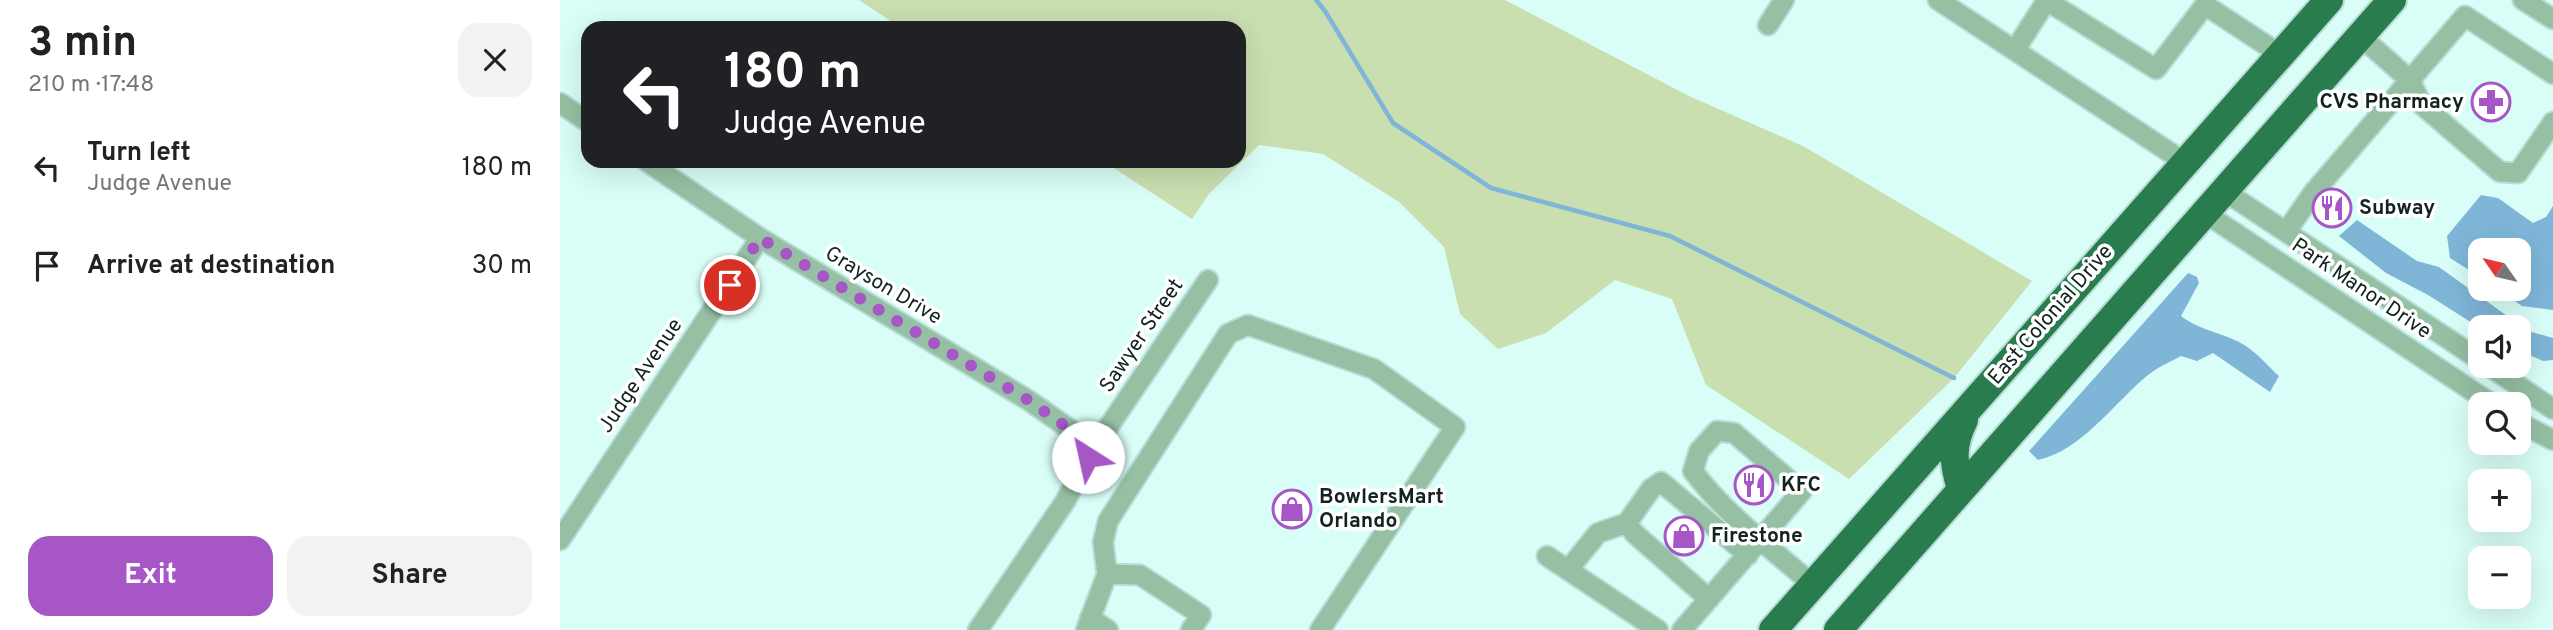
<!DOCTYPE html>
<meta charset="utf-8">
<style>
:root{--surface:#fff;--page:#f2f2f2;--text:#222;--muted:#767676;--accent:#a756c6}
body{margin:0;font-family:Overpass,sans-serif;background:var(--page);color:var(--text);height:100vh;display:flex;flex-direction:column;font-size:26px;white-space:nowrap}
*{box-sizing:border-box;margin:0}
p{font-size:23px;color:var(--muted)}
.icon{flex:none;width:38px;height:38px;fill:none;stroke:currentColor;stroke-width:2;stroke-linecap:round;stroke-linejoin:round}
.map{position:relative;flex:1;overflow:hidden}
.sheet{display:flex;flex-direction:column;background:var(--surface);width:560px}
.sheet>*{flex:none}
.banner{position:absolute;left:21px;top:21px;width:665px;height:147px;border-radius:21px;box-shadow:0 7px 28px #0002;background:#202124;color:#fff;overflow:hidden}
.needle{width:46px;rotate:304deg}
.controls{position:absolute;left:1908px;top:238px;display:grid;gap:14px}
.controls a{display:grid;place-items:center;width:63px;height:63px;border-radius:14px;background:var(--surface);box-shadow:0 7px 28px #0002;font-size:35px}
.pin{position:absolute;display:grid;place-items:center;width:60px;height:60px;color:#fff;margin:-30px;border:4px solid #fff;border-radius:50%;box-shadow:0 2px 7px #0007}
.me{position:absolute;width:77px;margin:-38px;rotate:325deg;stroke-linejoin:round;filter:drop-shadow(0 0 5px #0008)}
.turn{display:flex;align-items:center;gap:24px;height:147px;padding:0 28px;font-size:32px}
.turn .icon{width:91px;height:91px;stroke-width:2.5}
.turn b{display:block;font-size:49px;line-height:60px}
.round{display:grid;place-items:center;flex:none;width:74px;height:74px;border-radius:21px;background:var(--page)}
.summary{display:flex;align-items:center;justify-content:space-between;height:119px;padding:0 28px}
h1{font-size:42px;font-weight:700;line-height:52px}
.action{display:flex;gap:14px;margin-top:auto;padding:14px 28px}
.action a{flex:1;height:80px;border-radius:21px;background:var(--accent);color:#fff;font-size:28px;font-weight:700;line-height:80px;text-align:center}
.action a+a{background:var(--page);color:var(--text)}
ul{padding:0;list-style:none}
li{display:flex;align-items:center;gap:21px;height:98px;padding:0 28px}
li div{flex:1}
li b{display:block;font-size:26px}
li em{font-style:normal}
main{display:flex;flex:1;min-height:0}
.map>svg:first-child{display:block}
.green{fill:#c9dfb0}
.water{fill:#7fb6d8}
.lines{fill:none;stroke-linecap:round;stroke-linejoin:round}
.stream{stroke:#7fb6d8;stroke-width:4.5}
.minor-casing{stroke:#b9dbd5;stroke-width:23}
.highway-casing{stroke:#b9dbd5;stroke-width:32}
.minor{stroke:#95c0a3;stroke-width:19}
.highway{stroke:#297c4e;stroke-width:28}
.route{stroke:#a756c6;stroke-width:12;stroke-dasharray:0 21.6}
.labels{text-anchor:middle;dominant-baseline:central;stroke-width:7;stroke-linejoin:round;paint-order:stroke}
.poi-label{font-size:21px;font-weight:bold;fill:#122320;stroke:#fff;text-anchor:start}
.street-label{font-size:21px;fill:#122320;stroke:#fff}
</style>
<main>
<section class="sheet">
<div class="summary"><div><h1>3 min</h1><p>210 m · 17:48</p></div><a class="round"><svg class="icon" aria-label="close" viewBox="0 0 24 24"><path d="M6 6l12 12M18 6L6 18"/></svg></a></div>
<ul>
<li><svg class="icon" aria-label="left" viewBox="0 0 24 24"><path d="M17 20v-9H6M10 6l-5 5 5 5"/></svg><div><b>Turn left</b><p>Judge Avenue</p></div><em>180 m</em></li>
<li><svg class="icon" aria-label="arrive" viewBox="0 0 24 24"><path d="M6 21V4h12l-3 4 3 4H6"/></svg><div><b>Arrive at destination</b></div><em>30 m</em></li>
</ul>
<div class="action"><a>Exit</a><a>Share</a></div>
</section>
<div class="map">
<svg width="1993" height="630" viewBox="0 0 1993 630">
<rect width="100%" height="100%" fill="#d9fef7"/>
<!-- green -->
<path class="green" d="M299 0H945L1129 96 1243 146 1472 281 1394 378 1289 479 1146 385 1112 299 1055 280 986 333 938 349 900 314 884 247 839 202 763 154 699 145 649 194 632 219 543 161H679V28H341Z"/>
<!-- water -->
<path class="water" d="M1921 195 1938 198 1973 223 1986 217 1993 206V310L1962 306 1937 289H1958V250H1920V277L1890 258 1887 236Z
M1797 220 1857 261 1879 267 1968 331 1993 338V360L1983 361 1958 350V327L1920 328 1868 295 1826 273 1779 236Z
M1628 273 1637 277 1639 283 1621 316C1640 331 1666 333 1686 346 1698 354 1708 366 1719 376L1710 392 1653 353 1637 361 1621 356C1610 362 1598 367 1588 375 1555 402 1521 451 1478 460L1469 451Z"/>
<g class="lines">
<!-- stream -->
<path class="stream" d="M756 0 765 11 833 123 931 188 1110 236 1394 378"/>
<defs>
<path id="minor" d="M1378 0 1626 163
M1963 0 1993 19
M1487 1 1596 69 1645 5 1721 55
M1208 25 1224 0
M1800 36 1850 80 1862 105 1940 172 1958 173 1993 122
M1455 50 1487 0
M0 103 28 122
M86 161 200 238 468 400 511 430 528 457
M1664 191 1920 360
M1645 213 1932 404
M1726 232 1753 193 1905 16 1993 74
M1929 366 1993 409
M1958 422 1993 440
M0 540 200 238
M987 556 1098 630
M1008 570 1038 533 1067 523
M547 574 580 575 641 615 631 630
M1149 599 1074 533 1067 523 1091 489 1101 482 1188 555
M530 618 548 630
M418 630 506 500 528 457 648 280
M526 630 547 574 543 542 548 521 668 334 688 325 814 369 895 427 760 630
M1122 630 1242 491 1174 433 1157 431 1139 451 1133 471C1163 512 1214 551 1253 585"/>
<path id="highway" d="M1401 489C1393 463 1391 446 1404 420
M1213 630 1769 0
M1278 630 1832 0"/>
</defs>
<!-- minor casing -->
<use href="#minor" class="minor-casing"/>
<!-- highway casing -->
<use href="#highway" class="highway-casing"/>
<!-- minor -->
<use href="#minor" class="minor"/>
<!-- highway -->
<use href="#highway" class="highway"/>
</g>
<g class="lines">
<!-- route -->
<path class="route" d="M170 285 200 238 468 400 511 430 528 457"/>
</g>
<!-- icons -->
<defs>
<symbol id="pharmacy-ring" viewBox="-11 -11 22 22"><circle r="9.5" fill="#fff" stroke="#a756c6" stroke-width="1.5"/><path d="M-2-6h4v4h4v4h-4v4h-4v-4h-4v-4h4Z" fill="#a756c6"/></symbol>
<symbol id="restaurant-ring" viewBox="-11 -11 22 22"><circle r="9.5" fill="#fff" stroke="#a756c6" stroke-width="1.5"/><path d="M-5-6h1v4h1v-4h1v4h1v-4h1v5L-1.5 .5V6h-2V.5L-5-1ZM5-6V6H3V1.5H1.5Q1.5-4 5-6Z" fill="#a756c6"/></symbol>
<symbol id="shop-ring" viewBox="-11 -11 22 22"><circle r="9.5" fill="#fff" stroke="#a756c6" stroke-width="1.5"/><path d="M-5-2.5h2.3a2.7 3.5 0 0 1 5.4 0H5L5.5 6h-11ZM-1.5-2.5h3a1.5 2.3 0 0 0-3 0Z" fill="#a756c6"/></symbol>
</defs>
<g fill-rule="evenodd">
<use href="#pharmacy-ring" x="1909" y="80" width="44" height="44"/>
<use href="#restaurant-ring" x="1750" y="186" width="44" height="44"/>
<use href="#restaurant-ring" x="1172" y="463" width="44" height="44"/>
<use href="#shop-ring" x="710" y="487" width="44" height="44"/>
<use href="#shop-ring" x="1102" y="514" width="44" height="44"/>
</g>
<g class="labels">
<!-- poi labels -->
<g class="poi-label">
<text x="1904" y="102" text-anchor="end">CVS Pharmacy</text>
<text x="1799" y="208">Subway</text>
<text x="1221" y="485">KFC</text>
<text x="759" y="497">BowlersMart<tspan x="759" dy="24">Orlando</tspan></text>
<text x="1151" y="536">Firestone</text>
</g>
<!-- street labels -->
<g class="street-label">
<text transform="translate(323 286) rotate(31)">Grayson Drive</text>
<text transform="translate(1801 289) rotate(34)">Park Manor Drive</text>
<text transform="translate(1491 315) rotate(-49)">East Colonial Drive</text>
<text transform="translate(582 336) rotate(-56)">Sawyer Street</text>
<text transform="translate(81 376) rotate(-56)">Judge Avenue</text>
</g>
</g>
</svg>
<div class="controls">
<a><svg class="needle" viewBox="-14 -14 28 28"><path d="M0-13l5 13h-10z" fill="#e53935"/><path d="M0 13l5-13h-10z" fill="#767676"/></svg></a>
<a><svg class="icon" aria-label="sound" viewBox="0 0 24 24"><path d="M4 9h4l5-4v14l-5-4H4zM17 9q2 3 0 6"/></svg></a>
<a><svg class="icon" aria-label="search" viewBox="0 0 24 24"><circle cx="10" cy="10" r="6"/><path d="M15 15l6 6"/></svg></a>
<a>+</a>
<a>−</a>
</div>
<div class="pin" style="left:170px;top:285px;background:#d93025"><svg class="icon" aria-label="arrive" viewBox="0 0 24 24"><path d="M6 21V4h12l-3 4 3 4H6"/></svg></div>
<svg class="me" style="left:528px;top:457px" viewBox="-20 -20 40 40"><circle r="19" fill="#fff"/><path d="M0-13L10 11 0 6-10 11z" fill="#a756c6"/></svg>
<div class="banner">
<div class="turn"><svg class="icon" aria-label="left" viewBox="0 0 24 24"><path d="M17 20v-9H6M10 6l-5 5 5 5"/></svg><div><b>180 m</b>Judge Avenue</div></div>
</div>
</div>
</main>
